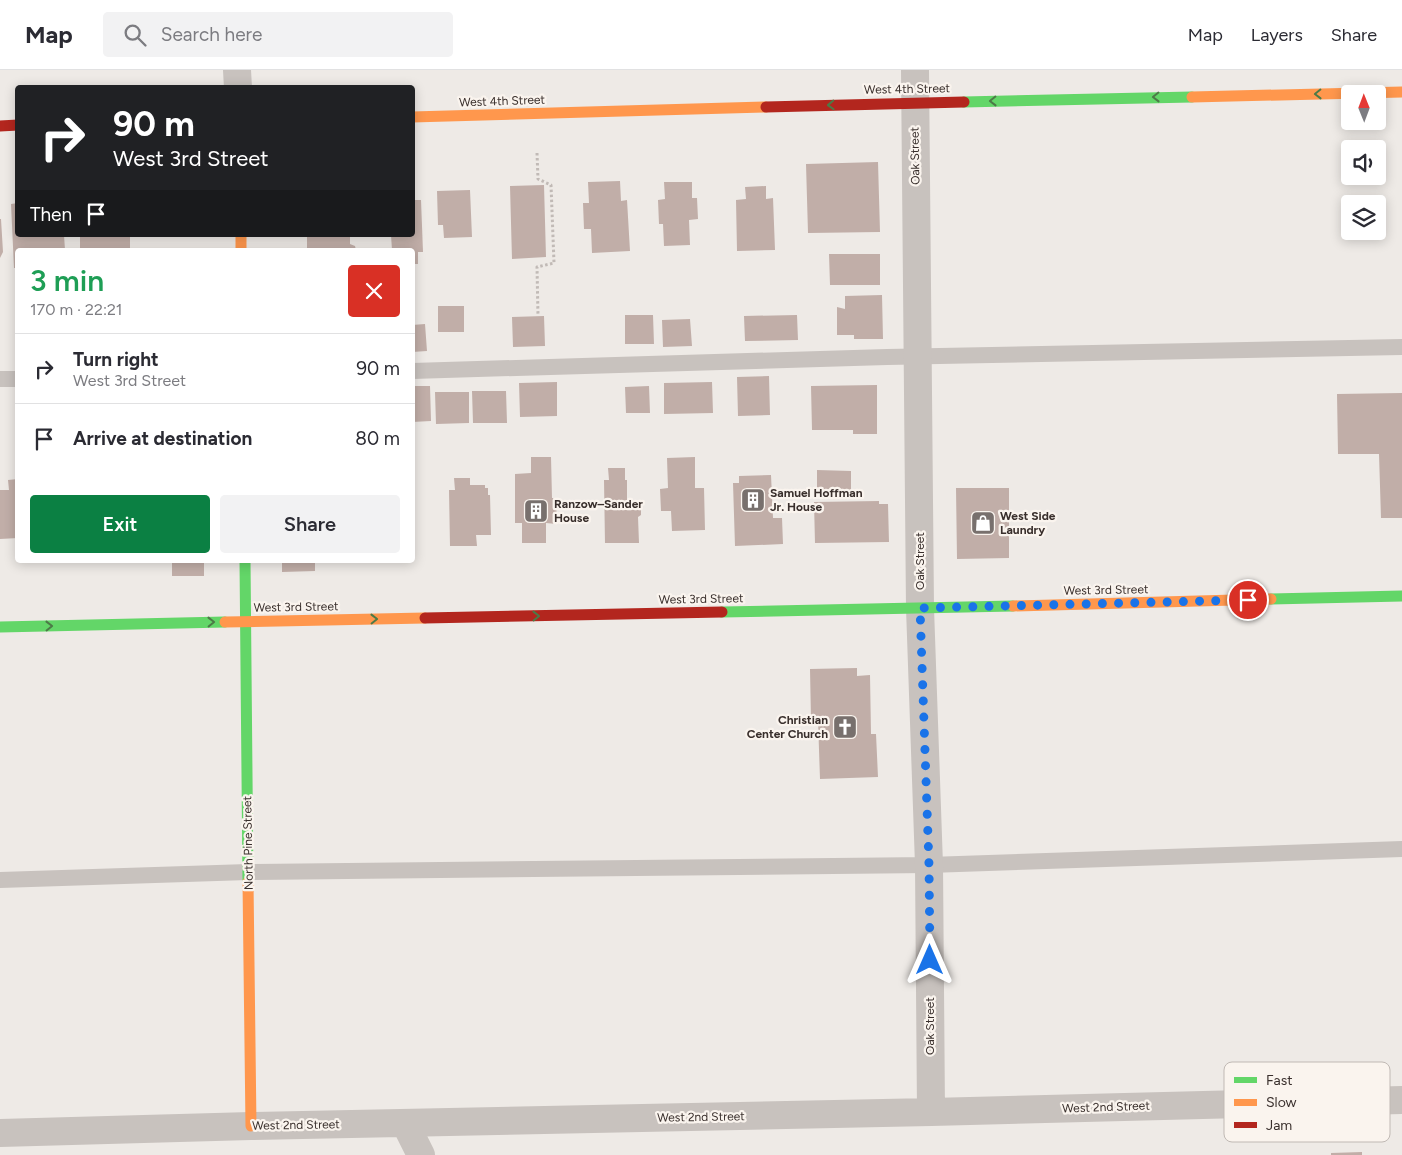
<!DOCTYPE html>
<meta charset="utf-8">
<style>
:root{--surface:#fff;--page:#f2f2f3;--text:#2b2b33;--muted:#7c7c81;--line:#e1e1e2;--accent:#0b8043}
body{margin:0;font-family:Figtree,sans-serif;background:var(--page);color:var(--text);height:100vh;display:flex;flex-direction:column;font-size:19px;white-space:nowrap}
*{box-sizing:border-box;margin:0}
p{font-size:16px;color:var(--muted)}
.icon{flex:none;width:28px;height:28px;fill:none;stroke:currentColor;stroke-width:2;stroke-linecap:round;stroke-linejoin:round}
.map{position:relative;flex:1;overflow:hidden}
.drawer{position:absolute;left:15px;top:178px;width:400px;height:315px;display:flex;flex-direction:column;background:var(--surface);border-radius:5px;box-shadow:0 2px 12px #0003}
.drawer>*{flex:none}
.guide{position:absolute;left:15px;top:15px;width:400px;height:152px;border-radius:5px;box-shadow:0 2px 12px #0003;background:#202124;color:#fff;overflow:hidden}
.needle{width:32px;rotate:359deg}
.tools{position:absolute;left:1341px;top:15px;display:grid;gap:10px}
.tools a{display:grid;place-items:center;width:45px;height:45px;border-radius:5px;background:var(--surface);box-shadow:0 2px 12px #0003;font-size:25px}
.pin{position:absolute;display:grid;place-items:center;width:42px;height:42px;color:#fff;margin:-21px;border:2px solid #fff;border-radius:50%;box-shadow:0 1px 5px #0007}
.me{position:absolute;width:55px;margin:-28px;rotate:0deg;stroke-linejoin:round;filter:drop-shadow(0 0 4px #0008)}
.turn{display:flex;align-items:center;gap:18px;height:105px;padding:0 15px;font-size:22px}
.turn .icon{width:65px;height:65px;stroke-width:2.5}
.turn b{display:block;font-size:35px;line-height:42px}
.then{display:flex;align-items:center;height:48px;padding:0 15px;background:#0003;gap:10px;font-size:19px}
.round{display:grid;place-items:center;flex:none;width:52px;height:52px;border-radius:5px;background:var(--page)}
.overview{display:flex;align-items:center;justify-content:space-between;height:85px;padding:0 15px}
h1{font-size:30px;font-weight:600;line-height:38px;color:#1e9e55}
.button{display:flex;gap:10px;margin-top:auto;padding:10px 15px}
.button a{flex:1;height:58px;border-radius:5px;background:var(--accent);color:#fff;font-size:20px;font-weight:600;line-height:58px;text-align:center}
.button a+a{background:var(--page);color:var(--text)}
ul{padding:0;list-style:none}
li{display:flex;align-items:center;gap:15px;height:70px;padding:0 15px;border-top:1px solid var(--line)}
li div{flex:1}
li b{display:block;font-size:19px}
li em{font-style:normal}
header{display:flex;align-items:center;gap:30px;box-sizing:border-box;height:70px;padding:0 25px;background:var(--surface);border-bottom:1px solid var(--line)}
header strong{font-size:24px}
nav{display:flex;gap:28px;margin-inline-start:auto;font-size:18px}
.search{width:350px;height:45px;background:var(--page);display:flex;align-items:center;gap:12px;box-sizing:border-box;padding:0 18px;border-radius:5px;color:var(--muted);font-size:19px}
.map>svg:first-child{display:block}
.building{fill:#c1aea8}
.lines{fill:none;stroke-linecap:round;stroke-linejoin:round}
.path{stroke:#c1bab6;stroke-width:3;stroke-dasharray:2.5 2.5;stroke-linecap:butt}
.lane{stroke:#c8c2be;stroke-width:16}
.street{stroke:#c8c2be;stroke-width:28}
.fast{stroke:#63d668;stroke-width:11}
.slow{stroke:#ff974d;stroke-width:11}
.jam{stroke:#b3261e;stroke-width:11}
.oneway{stroke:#4c7a47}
.route{stroke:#1a73e8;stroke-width:9;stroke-dasharray:0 16.2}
.labels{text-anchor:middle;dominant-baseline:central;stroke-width:4.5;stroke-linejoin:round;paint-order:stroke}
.street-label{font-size:12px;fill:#392f2c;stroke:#faf4ee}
.poi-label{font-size:12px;font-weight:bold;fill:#392f2c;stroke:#faf4ee;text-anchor:start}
.key{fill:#faf4ee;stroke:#c0b9b4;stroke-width:1}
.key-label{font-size:14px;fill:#392f2c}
</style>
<header>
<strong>Map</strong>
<div class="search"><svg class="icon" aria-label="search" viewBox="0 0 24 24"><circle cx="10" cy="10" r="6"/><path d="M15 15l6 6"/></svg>Search here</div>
<nav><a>Map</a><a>Layers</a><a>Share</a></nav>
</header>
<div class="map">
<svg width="1402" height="1085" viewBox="0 0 1402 1085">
<rect width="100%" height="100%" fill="#eeeae6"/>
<!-- building -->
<path class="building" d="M878 92 880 162 808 163 806 94Z
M620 111 621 131 627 130 630 181 592 183 591 159H584L583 133H589L588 112Z
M664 112H692V128H697L698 149 689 150 690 175 664 176 663 154H659L658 130 665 129Z
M544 115 546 187 512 189 510 116Z
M766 116V129L773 128 775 180 737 181 736 130 746 129 745 117Z
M470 120 472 167 444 168 443 155H438L437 121Z
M412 130H421L423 182H418V194H412V180H392L391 165H412Z
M18 133V165H64L65 180H18V198H14L11 134Z
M0 149H1L3 182 0 188Z
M80 165H130V180H80Z
M307 165H350V174L355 176 356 180H307Z
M829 184H880V215H830Z
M882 225 883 269H854V265H837V237L845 239V226Z
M438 236H464V262H438Z
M625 245H653L654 274H625Z
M797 245 798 270 745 271 744 246Z
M544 246 545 276 513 277 512 247Z
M690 249 692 276 663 277 662 250Z
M425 254 427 281 412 282V255Z
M769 306 770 345 738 346 737 307Z
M557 312V346L520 347 519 313Z
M712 312 713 343 664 344V313Z
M877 315V364H853V360H812L811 316Z
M412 316H430L431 351 412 352Z
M649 316 650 343H626L625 317Z
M472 321H506L507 353H473Z
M435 322H469V353L436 354Z
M1402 323V448H1381L1379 384H1338L1337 324Z
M531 387H551L552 428H556L557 454 546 453V473H522V453H515V404L531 403Z
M695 387V418H704L705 460 672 461 671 441H661L660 419 668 418 667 388Z
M608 398H625V410H627V431H638V438L641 439V445L638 447 639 473H605L604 410H609Z
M817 400 851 401V424H817Z
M771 405 773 448H782L783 474 735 476 733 413H739V406Z
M454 408H470V415H485V418H488V425H490L491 465H476L477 476H450L449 420H455Z
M18 409V468L0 469V420H9L8 410Z
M956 418H1009V488L957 489Z
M879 431V434H888L889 472 815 473 814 432Z
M172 490H204V506H172Z
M282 490H315V501L282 502Z
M857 598V606L870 605 871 664H876L878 707 820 709 818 650H811L810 599Z
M1362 1082V1085H1331V1083Z"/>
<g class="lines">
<!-- path -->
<path class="path" d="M537 83 538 109 551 115 554 193 537 197 538 246"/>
<!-- lane -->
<path class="lane" d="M412 301 887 287 1402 277
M0 309H18
M0 810 248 802 929 795 1402 779"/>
<!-- street -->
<path class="street" d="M237 0 238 18
M915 0 920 538 929 795 931 1042
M405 1053 421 1085
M0 1063 251 1056 931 1042 1402 1030"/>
<!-- fast -->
<path class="fast" d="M964 32 1192 27
M245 490 248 812
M1271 529 1402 526
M722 542 1013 536
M0 557 225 552"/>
<!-- slow -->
<path class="slow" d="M1192 27 1402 22
M412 47 766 37
M241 165V180
M1013 536 1271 529
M225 552 425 548
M248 812 251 1056"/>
<!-- jam -->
<path class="jam" d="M766 37 964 32
M0 56 18 55
M425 548 722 542"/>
</g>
<!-- one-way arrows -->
<defs><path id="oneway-chevron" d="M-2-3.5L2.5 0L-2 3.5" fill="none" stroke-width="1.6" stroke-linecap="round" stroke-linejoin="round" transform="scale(1.25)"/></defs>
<g class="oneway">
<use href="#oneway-chevron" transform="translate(1318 24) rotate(179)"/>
<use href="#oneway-chevron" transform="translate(1156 27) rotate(179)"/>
<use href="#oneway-chevron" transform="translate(993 31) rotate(179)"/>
<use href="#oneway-chevron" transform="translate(831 35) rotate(178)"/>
<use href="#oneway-chevron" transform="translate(536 546) rotate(-1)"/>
<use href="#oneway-chevron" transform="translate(374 549) rotate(-1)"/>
<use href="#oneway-chevron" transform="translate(211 552) rotate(-1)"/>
<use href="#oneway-chevron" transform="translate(49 556) rotate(-1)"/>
</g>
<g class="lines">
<!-- route -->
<path class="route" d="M930 890 929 795 920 538 1248 530"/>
</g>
<!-- icons -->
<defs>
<symbol id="building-square" viewBox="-11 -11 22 22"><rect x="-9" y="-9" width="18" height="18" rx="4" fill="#78706d" stroke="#faf4ee"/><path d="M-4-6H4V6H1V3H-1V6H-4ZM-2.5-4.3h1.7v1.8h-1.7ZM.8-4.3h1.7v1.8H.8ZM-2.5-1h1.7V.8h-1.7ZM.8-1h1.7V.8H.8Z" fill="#fff"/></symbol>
<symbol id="shop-square" viewBox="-11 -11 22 22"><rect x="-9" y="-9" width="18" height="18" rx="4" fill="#78706d" stroke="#faf4ee"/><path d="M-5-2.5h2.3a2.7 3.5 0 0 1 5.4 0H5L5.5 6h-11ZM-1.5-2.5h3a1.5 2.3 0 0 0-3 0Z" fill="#fff"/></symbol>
<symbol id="church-square" viewBox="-11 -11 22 22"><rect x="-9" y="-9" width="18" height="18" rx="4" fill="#78706d" stroke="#faf4ee"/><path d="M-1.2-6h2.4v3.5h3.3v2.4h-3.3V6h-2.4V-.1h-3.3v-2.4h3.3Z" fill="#fff"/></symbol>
</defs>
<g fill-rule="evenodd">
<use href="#building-square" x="739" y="416" width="28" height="28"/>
<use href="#building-square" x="522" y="427" width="28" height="28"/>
<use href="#shop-square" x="969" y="439" width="28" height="28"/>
<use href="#church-square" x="831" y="643" width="28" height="28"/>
</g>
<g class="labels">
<!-- street labels -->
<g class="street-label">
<text transform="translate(907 19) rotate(-1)">West 4th Street</text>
<text transform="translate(502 31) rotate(-2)">West 4th Street</text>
<text transform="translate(915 86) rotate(-91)">Oak Street</text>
<text transform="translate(920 491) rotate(-90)">Oak Street</text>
<text transform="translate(1106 520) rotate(-1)">West 3rd Street</text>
<text transform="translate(701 529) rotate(-1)">West 3rd Street</text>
<text transform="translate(296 537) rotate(-1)">West 3rd Street</text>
<text transform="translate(248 773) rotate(-91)">North Pine Street</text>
<text transform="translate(930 956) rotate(-90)">Oak Street</text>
<text transform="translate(1106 1037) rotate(-2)">West 2nd Street</text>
<text transform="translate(701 1047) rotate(-1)">West 2nd Street</text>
<text transform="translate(296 1055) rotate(-1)">West 2nd Street</text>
</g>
<!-- poi labels -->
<g class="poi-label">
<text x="770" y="423">Samuel Hoffman<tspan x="770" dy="14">Jr. House</tspan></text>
<text x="554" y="434">Ranzow–Sander<tspan x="554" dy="14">House</tspan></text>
<text x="1000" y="446">West Side<tspan x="1000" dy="14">Laundry</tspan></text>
<text x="828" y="650" text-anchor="end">Christian<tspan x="828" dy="14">Center Church</tspan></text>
</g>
</g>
<!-- legend -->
<rect x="1224" y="992" width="166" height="80" rx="8" class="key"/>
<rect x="1234" y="1007" width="23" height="6" fill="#63d668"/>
<rect x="1234" y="1029" width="23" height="7" fill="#ff974d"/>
<rect x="1234" y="1052" width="23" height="6" fill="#b3261e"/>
<g class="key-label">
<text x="1266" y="1015">Fast</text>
<text x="1266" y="1037">Slow</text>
<text x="1266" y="1060">Jam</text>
</g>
</svg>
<div class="tools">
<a><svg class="needle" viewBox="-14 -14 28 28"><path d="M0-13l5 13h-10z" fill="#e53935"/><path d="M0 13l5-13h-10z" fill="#7c7c81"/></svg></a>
<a><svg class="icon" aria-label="sound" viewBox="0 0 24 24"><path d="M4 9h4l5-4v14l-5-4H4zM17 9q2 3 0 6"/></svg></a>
<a><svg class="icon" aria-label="layers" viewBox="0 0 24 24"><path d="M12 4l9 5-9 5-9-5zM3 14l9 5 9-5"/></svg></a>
</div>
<div class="pin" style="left:1248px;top:530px;background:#d93025"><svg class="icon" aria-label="arrive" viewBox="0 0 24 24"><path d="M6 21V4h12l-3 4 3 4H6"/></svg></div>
<svg class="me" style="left:930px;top:890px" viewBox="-20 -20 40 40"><path d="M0-17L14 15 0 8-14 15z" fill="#1a73e8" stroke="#fff" stroke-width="4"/></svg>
<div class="guide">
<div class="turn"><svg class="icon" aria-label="right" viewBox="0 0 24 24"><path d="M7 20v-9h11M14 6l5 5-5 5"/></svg><div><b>90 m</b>West 3rd Street</div></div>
<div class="then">Then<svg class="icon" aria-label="arrive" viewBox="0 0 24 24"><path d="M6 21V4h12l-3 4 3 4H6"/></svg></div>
</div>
<section class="drawer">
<div class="overview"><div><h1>3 min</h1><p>170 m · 22:21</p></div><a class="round" style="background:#d93025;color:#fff"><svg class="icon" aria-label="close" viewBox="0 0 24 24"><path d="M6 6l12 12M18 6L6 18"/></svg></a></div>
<ul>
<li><svg class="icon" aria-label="right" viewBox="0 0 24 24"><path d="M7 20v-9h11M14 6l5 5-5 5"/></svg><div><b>Turn right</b><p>West 3rd Street</p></div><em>90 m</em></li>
<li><svg class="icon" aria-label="arrive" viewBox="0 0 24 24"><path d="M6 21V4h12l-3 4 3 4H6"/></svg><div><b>Arrive at destination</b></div><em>80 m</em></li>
</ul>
<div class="button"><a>Exit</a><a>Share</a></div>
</section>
</div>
